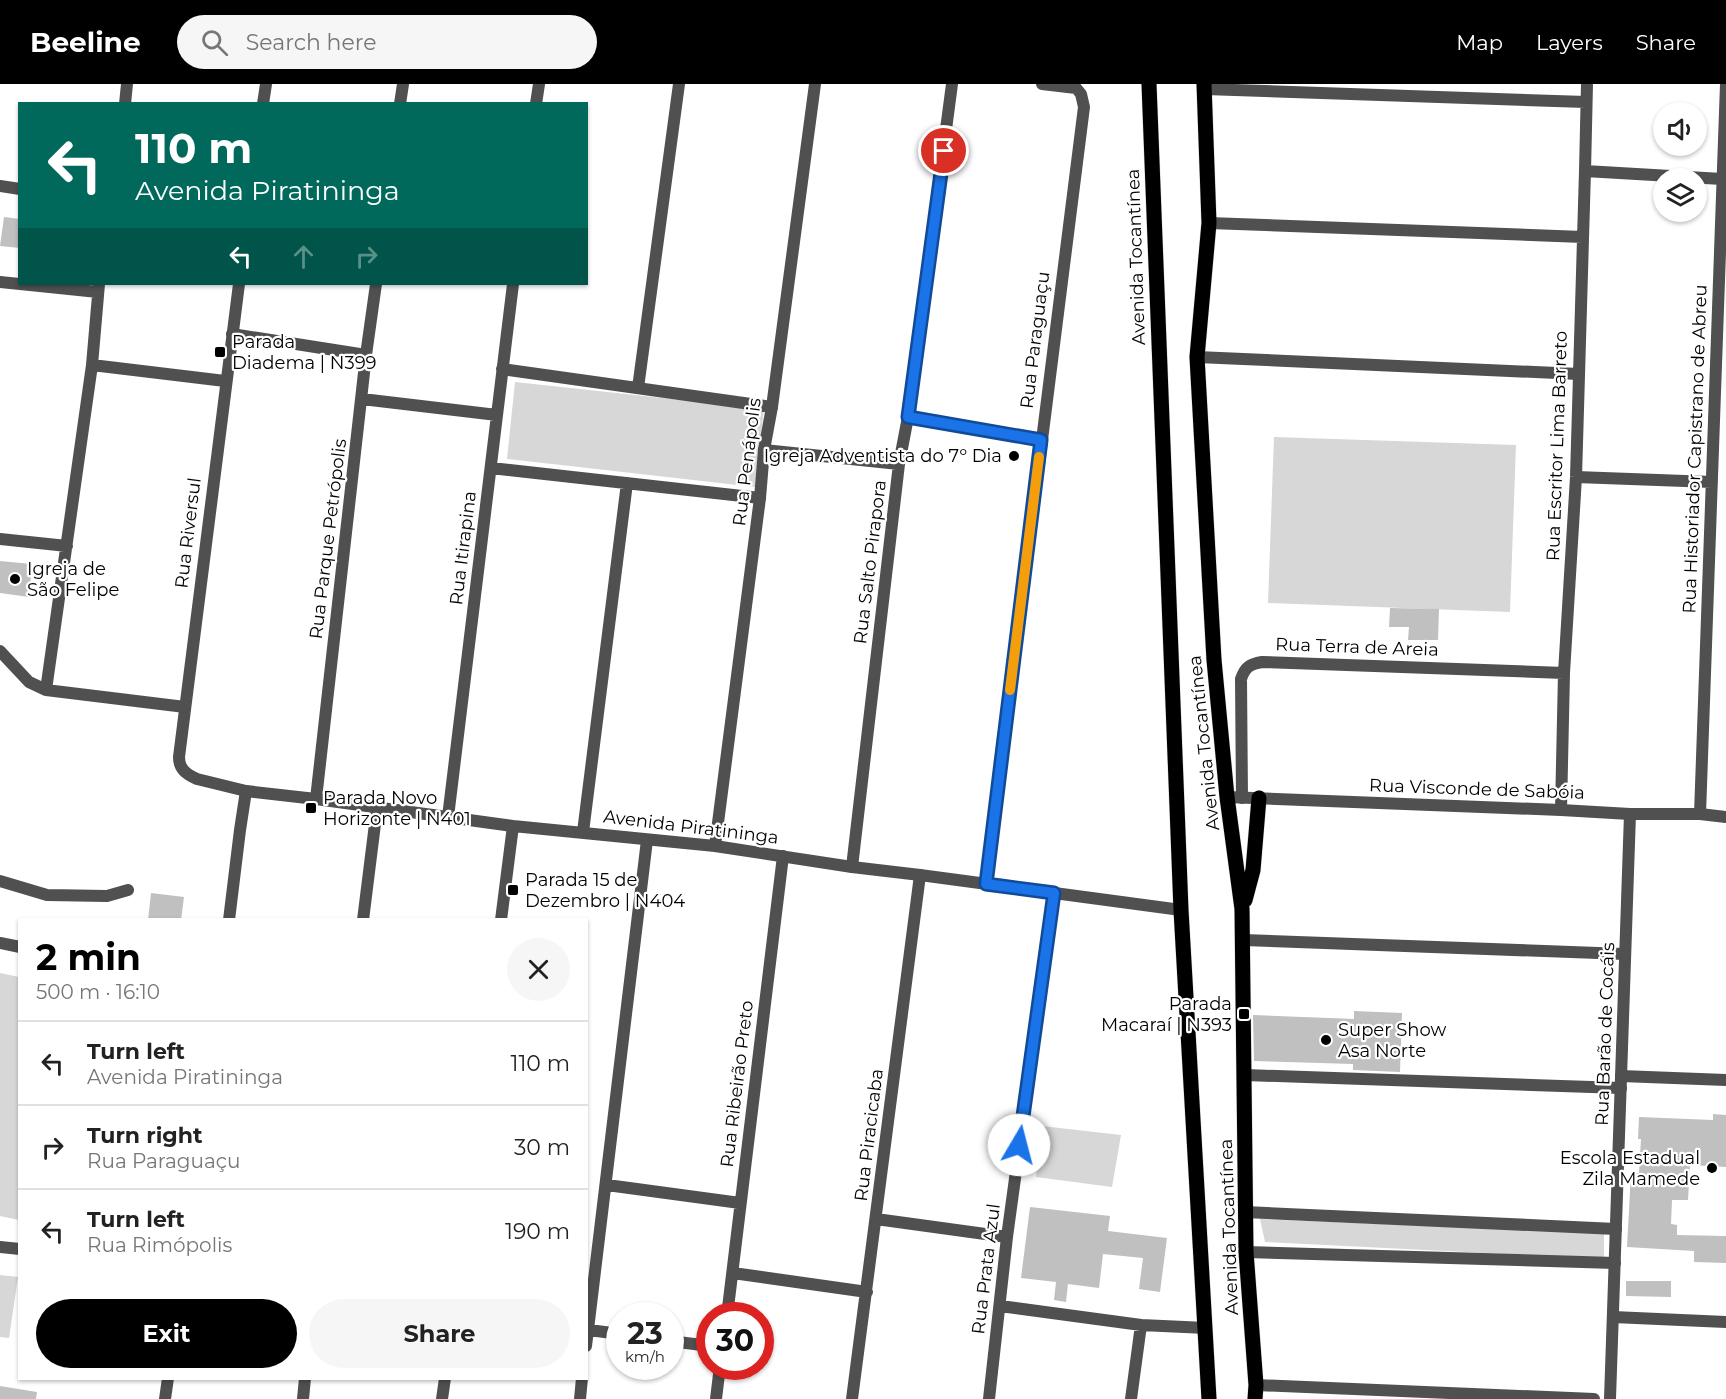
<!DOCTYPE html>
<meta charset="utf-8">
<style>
:root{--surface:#fff;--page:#f6f6f6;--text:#222;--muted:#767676;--line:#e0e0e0;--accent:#000}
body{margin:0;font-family:Montserrat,sans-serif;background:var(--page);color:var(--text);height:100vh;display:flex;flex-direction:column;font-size:22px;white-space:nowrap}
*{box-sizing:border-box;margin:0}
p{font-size:20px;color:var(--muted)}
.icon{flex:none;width:33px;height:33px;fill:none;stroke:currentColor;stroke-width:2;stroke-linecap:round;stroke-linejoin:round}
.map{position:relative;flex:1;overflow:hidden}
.side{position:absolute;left:18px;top:834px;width:570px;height:462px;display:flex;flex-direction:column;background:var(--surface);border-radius:0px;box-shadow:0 2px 4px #0004}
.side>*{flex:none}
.top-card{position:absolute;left:18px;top:18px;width:570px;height:183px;border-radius:0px;box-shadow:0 2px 4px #0004;background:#00695c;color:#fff;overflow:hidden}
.buttons{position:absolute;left:1653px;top:18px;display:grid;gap:12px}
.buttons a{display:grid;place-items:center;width:54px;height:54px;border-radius:50%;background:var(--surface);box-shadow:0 2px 4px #0004;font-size:30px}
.speed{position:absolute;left:606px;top:1218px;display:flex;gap:12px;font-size:30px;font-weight:700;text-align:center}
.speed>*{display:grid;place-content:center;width:78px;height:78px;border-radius:50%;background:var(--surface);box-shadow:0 2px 4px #0004;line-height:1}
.speed small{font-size:15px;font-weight:400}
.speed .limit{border:9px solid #d22;background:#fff;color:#111}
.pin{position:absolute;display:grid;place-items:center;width:51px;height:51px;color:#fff;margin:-26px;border:3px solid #fff;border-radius:50%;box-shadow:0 2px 6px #0007}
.me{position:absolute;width:66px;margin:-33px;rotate:8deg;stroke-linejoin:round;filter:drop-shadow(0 0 4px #0008)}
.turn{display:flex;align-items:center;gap:21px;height:126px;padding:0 18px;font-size:27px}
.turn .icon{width:78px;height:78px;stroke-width:2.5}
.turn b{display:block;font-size:42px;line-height:51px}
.lanes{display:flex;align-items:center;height:57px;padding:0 18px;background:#0003;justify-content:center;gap:30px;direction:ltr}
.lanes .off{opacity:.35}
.round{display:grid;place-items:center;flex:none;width:63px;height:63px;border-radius:32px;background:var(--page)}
.summary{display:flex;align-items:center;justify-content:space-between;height:102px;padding:0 18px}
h1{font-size:36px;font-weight:700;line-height:45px;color:var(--accent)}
.cta{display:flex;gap:12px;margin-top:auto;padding:12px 18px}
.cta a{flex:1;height:69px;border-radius:36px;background:var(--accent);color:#fff;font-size:24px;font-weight:700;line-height:69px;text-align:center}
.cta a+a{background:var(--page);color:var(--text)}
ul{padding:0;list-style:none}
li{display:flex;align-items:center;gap:18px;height:84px;padding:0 18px;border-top:2px solid var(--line)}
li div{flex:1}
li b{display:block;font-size:22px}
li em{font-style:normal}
header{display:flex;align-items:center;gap:36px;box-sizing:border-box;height:84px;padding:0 30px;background:var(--accent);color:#fff}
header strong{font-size:28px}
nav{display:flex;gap:33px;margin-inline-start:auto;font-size:21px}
.search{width:420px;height:54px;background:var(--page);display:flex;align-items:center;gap:15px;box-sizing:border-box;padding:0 21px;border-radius:33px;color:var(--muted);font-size:22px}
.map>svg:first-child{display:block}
.green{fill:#d7d7d7}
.building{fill:#c0c0c0}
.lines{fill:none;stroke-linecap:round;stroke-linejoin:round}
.primary-casing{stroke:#dbdbdb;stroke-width:16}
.minor{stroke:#505050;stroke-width:12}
.tertiary{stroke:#505050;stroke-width:12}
.primary{stroke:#000;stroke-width:15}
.route-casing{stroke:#114b97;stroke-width:15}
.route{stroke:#1a73e8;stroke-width:10}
.slow{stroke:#f59e0b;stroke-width:10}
.poi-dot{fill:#000;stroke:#fff;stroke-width:2}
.labels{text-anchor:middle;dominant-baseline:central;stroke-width:4.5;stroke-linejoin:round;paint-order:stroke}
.street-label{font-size:18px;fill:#000;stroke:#fff}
.poi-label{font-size:18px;fill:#000;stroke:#fff;text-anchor:start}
</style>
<header>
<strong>Beeline</strong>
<div class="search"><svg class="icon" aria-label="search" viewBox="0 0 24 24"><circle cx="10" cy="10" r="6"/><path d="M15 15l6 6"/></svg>Search here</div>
<nav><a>Map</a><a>Layers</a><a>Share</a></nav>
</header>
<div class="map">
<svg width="1726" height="1315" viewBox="0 0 1726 1315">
<rect width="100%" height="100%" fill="#fff"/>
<!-- green -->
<path class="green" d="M515 298 764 325 755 403 507 375Z
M1274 353 1516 361 1510 528 1268 519Z
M0 889 19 893V1136L0 1132Z
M1042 1042 1121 1051 1112 1103 1036 1093Z
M1260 1135 1604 1149V1175L1265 1158Z
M0 1191 18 1193 9 1254 0 1253Z"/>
<!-- building -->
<path class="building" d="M4 133 20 135V164L0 162Z
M0 477 32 480 29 513 0 509Z
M1390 524 1439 525 1438 556H1408L1409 543H1389Z
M151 809 184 813 181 836H148Z
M1354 927 1402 929 1400 988 1353 986V980L1254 977 1253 931 1354 935Z
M1713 1030 1726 1031V1083L1690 1081 1688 1116H1672L1671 1140 1677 1141V1151L1726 1152V1179L1694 1178V1167L1627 1163 1631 1089H1639L1641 1055H1638L1639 1033 1713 1036Z
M1030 1123 1110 1132 1108 1147 1167 1154 1160 1208 1139 1205 1143 1174 1103 1170 1099 1204 1068 1200 1066 1218 1054 1216 1056 1198 1021 1194Z
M1626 1197H1671V1213L1626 1212Z
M0 1302 37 1308 36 1315H0Z"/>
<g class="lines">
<defs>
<path id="primary" d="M1149 0 1181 826 1209 1315
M1204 0 1209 139 1197 273 1214 576 1227 713 1242 825 1246 1168 1256 1301 1255 1315
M1245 816 1253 786 1259 714"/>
</defs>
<!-- primary casing -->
<use href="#primary" class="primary-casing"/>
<!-- minor -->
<path class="minor" d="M1205 5 1586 18
M125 20 127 0
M400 20 403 0
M536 20 539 0
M1585 87 1722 95
M0 102 20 105
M1209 139 1583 153
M0 198 98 208
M232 250 366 271
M1197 273 1579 290
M92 281 225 297
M502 285 772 323
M638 304 679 0
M362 315 497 331
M908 333 1041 356
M764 366 899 380
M491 384 760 414
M1576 393 1712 398
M0 455 67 462
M0 567 29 598 46 606 185 623
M46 606 92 281 99 200
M1242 714 1241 595C1245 583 1250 580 1262 578L1564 589
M316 715 366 271 376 200
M1561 726 1564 589 1576 393 1585 87 1587 0
M1700 730 1726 0
M448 733 513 200
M583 748 627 399
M852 783 899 380 908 333 952 0
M0 797 47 811 107 812 128 806
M986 800 1084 23 1081 10 1076 4 1042 0
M229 836 240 746 246 707
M363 836 377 724
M1243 856 1625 870
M0 859 20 863
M1245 991 1621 1004
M1621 992 1726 996
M607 1101 740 1119
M1245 1128 1616 1145
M876 1135 1007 1153
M0 1163 20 1165
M1246 1168 1615 1179
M733 1189 867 1208
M1000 1222 1141 1241 1206 1244
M727 1232 783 772
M1613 1233 1726 1238
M589 1246 620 1250
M670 1257 710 1262
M586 1262 647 756
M1256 1301 1594 1315
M165 1315 168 1294
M303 1315 305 1294
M580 1315 582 1294
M716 1315 720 1282
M852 1315 920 791
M989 1315 1007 1153 1054 809
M1131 1315 1141 1241"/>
<!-- tertiary -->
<path class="tertiary" d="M263 20 266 0
M239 200 179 673C179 685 186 690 197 695L246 707 316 715 513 742 715 762 852 783 920 791 1181 826
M1227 713 1561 726 1630 730H1700L1726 733
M715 762 760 414 764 366 772 323 815 0
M501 836 513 742
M442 1315 445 1294
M1610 1315 1630 730"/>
<!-- primary -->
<use href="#primary" class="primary"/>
</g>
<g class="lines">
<defs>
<path id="route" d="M944 67 908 333 1041 356 986 800 1054 809 1019 1061"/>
</defs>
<!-- route casing -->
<use href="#route" class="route-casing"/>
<!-- route -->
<use href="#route" class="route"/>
<!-- slow -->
<path class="slow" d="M1010 606 1039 373"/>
</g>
<!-- markers -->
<g class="poi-dot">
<rect x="214" y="262" width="12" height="12" rx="3"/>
<circle cx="1014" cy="372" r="6"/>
<circle cx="15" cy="495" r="6"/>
<rect x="305" y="718" width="12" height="12" rx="3"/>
<rect x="507" y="800" width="12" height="12" rx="3"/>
<rect x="1238" y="924" width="12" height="12" rx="3"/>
<circle cx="1326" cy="956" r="6"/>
<circle cx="1712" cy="1084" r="6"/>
</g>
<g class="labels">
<!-- street labels -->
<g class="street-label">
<text transform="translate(1136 173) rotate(-92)">Avenida Tocantínea</text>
<text transform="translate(1035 256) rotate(-83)">Rua Paraguaçu</text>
<text transform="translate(1557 362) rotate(-88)">Rua Escritor Lima Barreto</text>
<text transform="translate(1695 365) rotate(-88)">Rua Historiador Capistrano de Abreu</text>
<text transform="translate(747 378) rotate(-83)">Rua Penápolis</text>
<text transform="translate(188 449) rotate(-83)">Rua Riversul</text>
<text transform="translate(328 455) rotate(-83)">Rua Parque Petrópolis</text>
<text transform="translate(463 464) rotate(-83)">Rua Itirapina</text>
<text transform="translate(870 478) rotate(-83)">Rua Salto Pirapora</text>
<text transform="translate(1357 563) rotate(2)">Rua Terra de Areia</text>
<text transform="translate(1204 659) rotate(-96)">Avenida Tocantínea</text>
<text transform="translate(1477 705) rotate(2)">Rua Visconde de Sabóia</text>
<text transform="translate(691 743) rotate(7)">Avenida Piratininga</text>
<text transform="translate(1605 950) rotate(-88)">Rua Barão de Cocáis</text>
<text transform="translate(737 1000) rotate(-83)">Rua Ribeirão Preto</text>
<text transform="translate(869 1051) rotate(-83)">Rua Piracicaba</text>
<text transform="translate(1229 1143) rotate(-92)">Avenida Tocantínea</text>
<text transform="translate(986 1185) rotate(-83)">Rua Prata Azul</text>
</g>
<!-- poi labels -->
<g class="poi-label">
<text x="232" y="258">Parada<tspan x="232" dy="21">Diadema | N399</tspan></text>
<text x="1002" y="372" text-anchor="end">Igreja Adventista do 7º Dia</text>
<text x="27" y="485">Igreja de<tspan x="27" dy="21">São Felipe</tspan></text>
<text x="323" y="714">Parada Novo<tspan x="323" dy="21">Horizonte | N401</tspan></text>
<text x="525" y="796">Parada 15 de<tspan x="525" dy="21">Dezembro | N404</tspan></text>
<text x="1232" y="920" text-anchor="end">Parada<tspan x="1232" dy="21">Macaraí | N393</tspan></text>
<text x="1338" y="946">Super Show<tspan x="1338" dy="21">Asa Norte</tspan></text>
<text x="1700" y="1074" text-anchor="end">Escola Estadual<tspan x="1700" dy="21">Zila Mamede</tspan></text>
</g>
</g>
</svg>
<div class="buttons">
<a><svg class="icon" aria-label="sound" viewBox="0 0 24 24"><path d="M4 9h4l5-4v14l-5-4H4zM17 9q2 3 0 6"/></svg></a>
<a><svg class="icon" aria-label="layers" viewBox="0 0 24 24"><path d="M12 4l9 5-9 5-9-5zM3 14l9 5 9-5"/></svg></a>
</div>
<div class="speed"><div>23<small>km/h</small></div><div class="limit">30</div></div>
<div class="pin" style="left:944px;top:67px;background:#d93025"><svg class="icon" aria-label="arrive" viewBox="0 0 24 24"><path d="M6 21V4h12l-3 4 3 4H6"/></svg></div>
<svg class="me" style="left:1019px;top:1061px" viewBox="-20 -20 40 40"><circle r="19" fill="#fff"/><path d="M0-13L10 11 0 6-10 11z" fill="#1a73e8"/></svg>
<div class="top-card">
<div class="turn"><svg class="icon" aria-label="left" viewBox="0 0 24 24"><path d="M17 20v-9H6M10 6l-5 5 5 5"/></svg><div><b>110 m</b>Avenida Piratininga</div></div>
<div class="lanes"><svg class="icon" aria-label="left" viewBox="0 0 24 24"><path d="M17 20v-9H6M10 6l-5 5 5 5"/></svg><svg class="icon off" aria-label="ahead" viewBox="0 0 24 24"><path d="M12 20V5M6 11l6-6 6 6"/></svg><svg class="icon off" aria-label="right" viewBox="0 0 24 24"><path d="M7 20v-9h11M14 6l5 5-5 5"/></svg></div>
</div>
<section class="side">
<div class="summary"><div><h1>2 min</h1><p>500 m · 16:10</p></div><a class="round"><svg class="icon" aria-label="close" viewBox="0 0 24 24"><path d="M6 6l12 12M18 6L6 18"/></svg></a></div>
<ul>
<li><svg class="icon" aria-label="left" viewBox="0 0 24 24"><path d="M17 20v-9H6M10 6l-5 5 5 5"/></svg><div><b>Turn left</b><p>Avenida Piratininga</p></div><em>110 m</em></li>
<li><svg class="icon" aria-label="right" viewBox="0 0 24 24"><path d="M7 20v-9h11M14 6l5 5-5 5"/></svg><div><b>Turn right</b><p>Rua Paraguaçu</p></div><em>30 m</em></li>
<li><svg class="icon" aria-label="left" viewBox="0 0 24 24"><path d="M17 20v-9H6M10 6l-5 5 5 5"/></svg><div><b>Turn left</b><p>Rua Rimópolis</p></div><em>190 m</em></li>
</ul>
<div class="cta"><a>Exit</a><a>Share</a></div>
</section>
</div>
